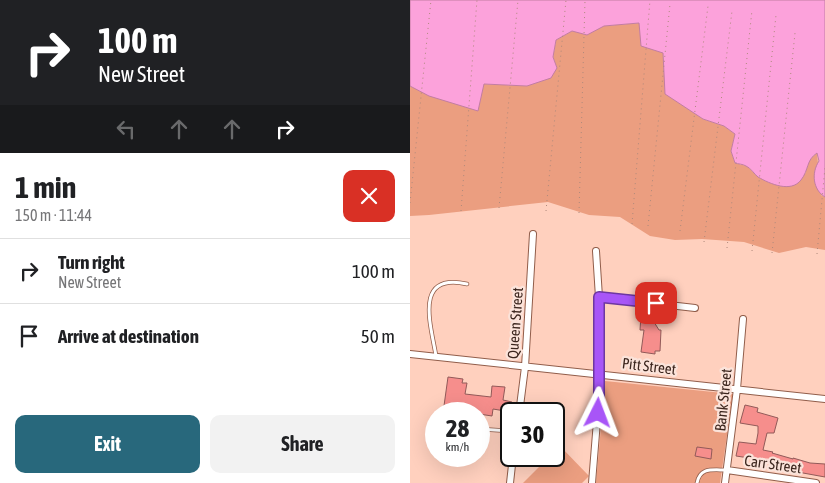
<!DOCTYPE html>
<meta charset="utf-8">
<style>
:root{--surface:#fff;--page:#f2f2f2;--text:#202124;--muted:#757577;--line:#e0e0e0;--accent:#28687c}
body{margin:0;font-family:"Asap Condensed",sans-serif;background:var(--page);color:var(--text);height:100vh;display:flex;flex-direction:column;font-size:19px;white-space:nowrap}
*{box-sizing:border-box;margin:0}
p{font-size:16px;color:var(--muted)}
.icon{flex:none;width:28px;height:28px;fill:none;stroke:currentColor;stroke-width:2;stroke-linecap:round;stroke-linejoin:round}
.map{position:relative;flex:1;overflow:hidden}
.details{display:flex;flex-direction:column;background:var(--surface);width:410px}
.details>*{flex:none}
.hud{background:#202124;color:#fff;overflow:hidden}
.speed{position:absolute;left:15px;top:402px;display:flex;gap:10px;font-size:25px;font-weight:700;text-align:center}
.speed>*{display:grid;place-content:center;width:65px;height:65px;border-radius:50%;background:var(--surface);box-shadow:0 5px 20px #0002;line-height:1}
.speed small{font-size:12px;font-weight:400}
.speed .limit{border:2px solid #111;border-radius:8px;background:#fff;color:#111}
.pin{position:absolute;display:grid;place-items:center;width:42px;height:42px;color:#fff;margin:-21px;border-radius:10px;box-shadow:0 2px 8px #0006}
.me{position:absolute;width:55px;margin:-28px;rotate:3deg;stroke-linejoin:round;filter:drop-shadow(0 0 4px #0008)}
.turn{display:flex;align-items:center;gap:18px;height:105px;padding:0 15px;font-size:22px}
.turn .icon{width:65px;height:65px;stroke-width:2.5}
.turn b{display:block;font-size:35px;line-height:42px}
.lanes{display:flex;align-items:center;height:48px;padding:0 15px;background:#0003;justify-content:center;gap:25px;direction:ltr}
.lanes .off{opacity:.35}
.round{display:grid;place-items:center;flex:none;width:52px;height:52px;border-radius:10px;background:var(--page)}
.summary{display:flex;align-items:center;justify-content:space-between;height:85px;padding:0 15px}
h1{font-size:30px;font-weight:700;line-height:38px}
.primary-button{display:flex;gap:10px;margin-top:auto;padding:10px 15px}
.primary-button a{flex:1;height:58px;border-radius:10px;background:var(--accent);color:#fff;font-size:20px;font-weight:700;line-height:58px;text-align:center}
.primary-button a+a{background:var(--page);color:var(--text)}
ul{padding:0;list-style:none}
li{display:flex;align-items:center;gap:15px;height:65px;padding:0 15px;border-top:1px solid var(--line)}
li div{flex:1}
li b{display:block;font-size:19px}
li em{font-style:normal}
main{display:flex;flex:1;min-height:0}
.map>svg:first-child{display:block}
.green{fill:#eb9e80}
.water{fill:#fca2db;stroke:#c27da2}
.building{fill:#f68e8c;stroke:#925a59}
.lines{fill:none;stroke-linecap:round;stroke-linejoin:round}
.service-casing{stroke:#915d4a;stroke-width:4.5}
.minor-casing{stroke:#915d4a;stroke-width:8}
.path{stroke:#ae897b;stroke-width:1;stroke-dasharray:1 4;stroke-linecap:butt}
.service{stroke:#fff;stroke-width:3}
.minor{stroke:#fff;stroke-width:6}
.route-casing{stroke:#6d37a1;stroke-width:12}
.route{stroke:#a855f7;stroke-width:9}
.labels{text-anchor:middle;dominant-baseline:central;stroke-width:4.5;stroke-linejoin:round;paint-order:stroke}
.street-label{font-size:15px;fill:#3c261e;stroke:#fbe3da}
</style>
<main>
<section class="details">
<div class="hud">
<div class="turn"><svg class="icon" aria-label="right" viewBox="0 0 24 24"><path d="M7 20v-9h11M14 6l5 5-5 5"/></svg><div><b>100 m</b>New Street</div></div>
<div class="lanes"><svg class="icon off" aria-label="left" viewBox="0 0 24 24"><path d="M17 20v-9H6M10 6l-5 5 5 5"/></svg><svg class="icon off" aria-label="ahead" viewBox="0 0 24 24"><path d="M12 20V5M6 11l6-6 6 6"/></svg><svg class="icon off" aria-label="ahead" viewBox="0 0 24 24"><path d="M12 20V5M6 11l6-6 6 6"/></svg><svg class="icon" aria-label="right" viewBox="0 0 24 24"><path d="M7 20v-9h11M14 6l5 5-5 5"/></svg></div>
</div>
<div class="summary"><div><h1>1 min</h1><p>150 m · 11:44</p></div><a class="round" style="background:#d93025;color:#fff"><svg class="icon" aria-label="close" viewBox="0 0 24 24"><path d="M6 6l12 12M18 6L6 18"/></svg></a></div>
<ul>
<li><svg class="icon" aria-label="right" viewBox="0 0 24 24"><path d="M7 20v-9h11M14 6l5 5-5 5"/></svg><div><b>Turn right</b><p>New Street</p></div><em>100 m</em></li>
<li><svg class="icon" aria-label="arrive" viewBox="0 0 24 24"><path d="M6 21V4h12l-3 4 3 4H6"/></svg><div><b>Arrive at destination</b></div><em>50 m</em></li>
</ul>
<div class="primary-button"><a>Exit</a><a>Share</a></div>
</section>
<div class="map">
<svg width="415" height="483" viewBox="0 0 415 483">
<rect width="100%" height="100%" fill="#ffd0be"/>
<!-- green -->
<path class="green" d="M229 23 253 53 256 94 293 119 314 126 325 134 321 151 325 163 337 166 347 176 395 174 399 160 407 153 411 195 415 197V250L396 247 369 253 334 242 292 239 265 240 240 236 210 217 179 215 138 202 19 215 0 216V86L20 96 74 84 117 86 147 68 143 57 146 40 162 31 177 34 194 26Z
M195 381 323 394 310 483H186Z
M150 446 179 476 172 483H113L140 456H144V452Z"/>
<!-- water -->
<path class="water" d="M0 0H415V197C403 190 401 173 409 161L407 153C396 160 399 170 391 180 381 193 360 184 348 177 344 174 341 168 336 166 333 164 328 164 325 163L321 151 325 134 314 126 293 119 255 94 253 53 231 46 229 23 194 26 177 35 162 31 146 40 143 57 147 68 141 78 117 86 74 84 68 111 19 96 0 86Z"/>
<!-- building -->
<path class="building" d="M231 315 239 316V322H244L249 330H251L250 351H245V354L231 352 234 330H230Z
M38 377 53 379 52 383H57L55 394 81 397 82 386 95 387 93 400 102 402 101 412 83 409 82 416 69 414 33 413Z
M335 405 348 408 347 412 368 418 364 433H357L353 450 363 452 362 453 383 459V458L400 463 415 464V477L382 471V467L366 464V462L326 456 329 442 346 444 348 433V426L330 423Z
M287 447 302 449 301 459 285 456Z"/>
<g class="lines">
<defs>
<path id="service" d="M26 356C21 325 3 272 57 284
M69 429 101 431
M287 483C290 467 302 470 316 470"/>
<path id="minor" d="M189 297 285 308
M0 354 415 399
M109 414 115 367 123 234
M317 470 406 483
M100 483 103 456
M182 483 189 396V297L186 251
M315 483 327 389 333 319"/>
</defs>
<!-- service casing -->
<use href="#service" class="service-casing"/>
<!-- minor casing -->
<use href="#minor" class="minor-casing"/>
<!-- path -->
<path class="path" d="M0 203 21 0
M89 208 108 0
M51 211 67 0
M136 211 156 0
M169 213 175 0
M222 224 240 0
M238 226 260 4
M270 231 298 6
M294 242 322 11
M317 248 342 10
M342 251 366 15
M362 253 385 33
M407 254 415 167"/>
<!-- service -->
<use href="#service" class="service"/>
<!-- minor -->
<use href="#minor" class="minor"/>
</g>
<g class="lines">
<defs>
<path id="route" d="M188 413 189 396V297L246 303"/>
</defs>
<!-- route casing -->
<use href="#route" class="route-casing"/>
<!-- route -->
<use href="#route" class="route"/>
</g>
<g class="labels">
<!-- street labels -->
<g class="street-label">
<text transform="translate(105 323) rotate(-86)">Queen Street</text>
<text transform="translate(239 366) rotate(7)">Pitt Street</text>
<text transform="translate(313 400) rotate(-84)">Bank Street</text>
<text transform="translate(363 464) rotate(8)">Carr Street</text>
</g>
</g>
</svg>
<div class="speed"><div>28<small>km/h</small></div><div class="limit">30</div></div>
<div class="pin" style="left:246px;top:303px;background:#d93025"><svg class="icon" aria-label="arrive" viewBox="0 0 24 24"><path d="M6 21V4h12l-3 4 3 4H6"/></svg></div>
<svg class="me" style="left:188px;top:413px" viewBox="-20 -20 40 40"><path d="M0-17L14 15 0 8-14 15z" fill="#a855f7" stroke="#fff" stroke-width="4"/></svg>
</div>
</main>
